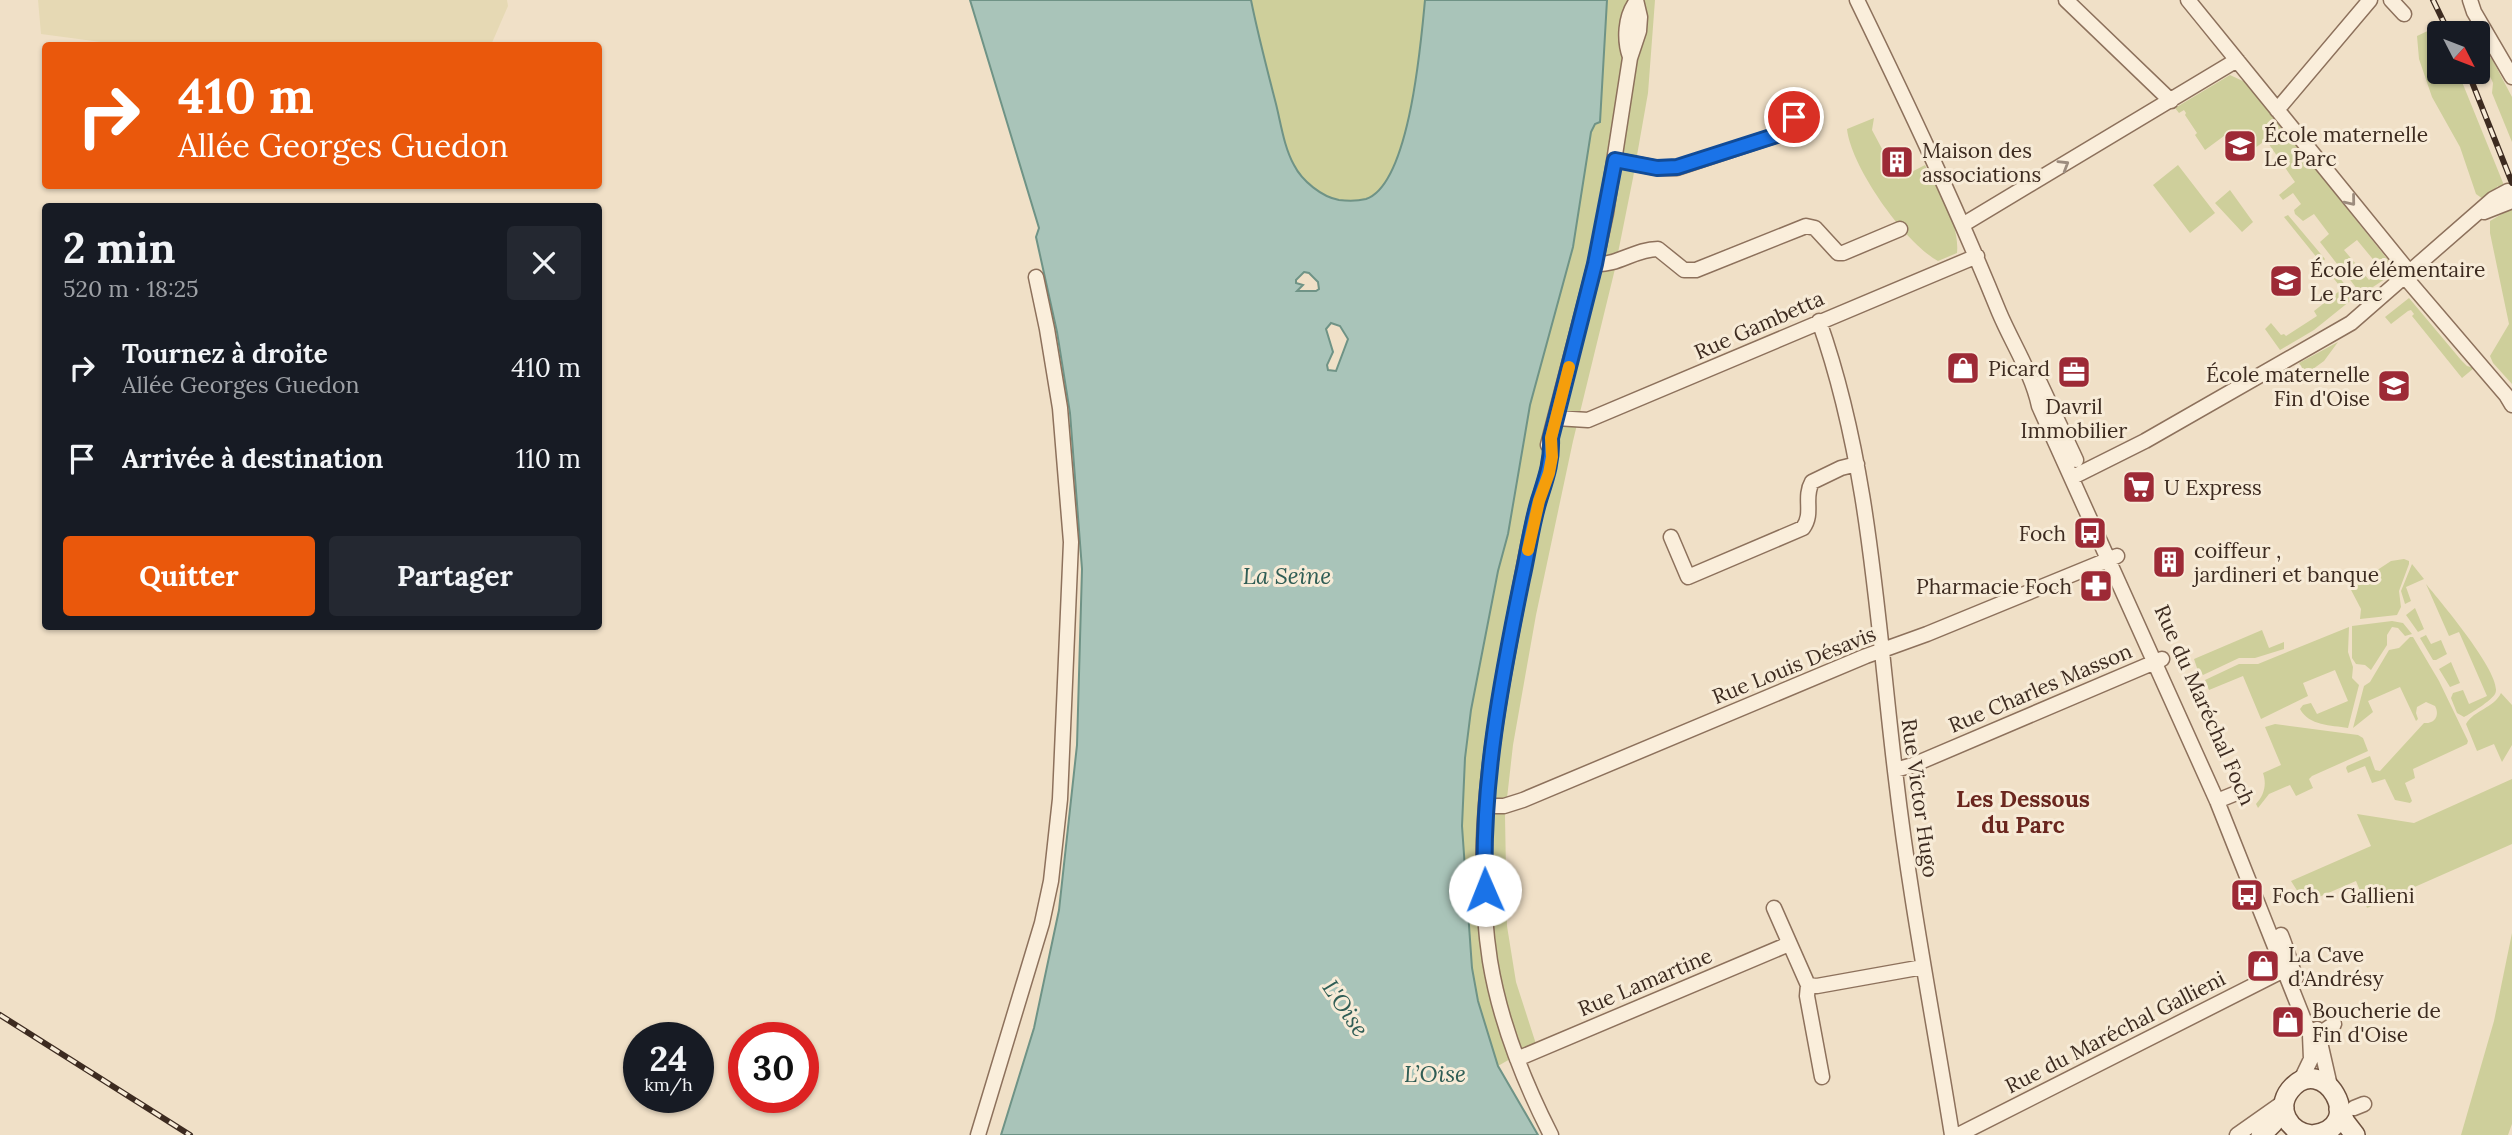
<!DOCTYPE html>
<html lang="fr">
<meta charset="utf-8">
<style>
:root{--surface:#171b24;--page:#242831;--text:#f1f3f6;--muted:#9ea1a6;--accent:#ea580c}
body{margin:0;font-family:Lora,serif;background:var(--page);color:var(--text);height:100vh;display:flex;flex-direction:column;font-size:26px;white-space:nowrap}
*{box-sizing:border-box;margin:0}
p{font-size:23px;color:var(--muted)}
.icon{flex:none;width:38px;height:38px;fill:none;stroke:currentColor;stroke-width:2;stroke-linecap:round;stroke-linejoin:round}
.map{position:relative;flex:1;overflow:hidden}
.sheet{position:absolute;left:42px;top:203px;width:560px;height:427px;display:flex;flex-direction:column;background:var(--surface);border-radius:7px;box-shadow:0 2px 5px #0004}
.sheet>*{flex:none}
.top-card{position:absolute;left:42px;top:42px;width:560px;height:147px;border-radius:7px;box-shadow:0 2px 5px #0004;background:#ea580c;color:#fff;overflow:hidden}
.needle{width:46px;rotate:132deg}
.buttons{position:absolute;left:2427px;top:21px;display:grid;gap:14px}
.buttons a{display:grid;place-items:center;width:63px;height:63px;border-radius:7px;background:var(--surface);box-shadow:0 2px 5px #0004;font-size:35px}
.speed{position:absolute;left:623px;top:1022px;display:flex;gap:14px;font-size:35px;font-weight:700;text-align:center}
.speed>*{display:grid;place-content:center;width:91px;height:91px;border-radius:50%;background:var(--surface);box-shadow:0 2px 5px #0004;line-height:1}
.speed small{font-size:18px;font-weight:400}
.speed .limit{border:10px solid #d22;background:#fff;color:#111}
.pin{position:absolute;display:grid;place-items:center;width:60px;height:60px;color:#fff;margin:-30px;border:4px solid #fff;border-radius:50%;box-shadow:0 2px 7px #0007}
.me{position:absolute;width:77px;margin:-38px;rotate:359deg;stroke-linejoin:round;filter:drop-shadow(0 0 5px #0008)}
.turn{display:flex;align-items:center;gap:24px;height:147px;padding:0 21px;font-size:32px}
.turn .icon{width:91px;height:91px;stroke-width:2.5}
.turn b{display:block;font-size:49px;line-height:60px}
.round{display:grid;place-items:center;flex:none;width:74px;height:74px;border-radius:7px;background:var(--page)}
.overview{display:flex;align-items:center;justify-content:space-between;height:119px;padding:0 21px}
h1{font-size:42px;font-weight:700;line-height:52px}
.primary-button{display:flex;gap:14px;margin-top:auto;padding:14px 21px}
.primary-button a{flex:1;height:80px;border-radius:7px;background:var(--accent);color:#fff;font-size:28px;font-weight:700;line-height:80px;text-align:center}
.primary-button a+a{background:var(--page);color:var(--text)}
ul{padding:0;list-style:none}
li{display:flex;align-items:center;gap:21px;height:91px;padding:0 21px}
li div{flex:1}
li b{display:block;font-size:26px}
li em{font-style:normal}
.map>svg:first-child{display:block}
.farmland{fill:#e6d9b4}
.green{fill:#cecf9b}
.water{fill:#a9c4b9;stroke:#6f9386;stroke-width:2;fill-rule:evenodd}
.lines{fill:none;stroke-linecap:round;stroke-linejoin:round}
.street-casing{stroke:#8d715c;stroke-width:17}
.secondary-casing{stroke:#6f523f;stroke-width:22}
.street{stroke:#faeedb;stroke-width:14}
.secondary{stroke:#faeedb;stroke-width:19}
.rail-casing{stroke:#3d2b20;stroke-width:6}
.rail{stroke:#f7ebd7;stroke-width:3.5;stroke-dasharray:10;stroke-linecap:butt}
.oneway{stroke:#9c8c7e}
.route-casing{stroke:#114b97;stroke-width:18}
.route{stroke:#1a73e8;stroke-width:12}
.slow{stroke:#f59e0b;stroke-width:12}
.labels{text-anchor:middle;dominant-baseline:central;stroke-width:6;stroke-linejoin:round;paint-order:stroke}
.poi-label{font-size:21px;fill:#3d2b20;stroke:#f7ebd7;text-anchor:start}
.street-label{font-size:21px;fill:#3d2b20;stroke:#f7ebd7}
.water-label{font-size:23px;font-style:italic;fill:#2f5d55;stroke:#f7ebd7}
.neighbourhood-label{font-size:23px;font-weight:bold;fill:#6a261e;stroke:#f7ebd7}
</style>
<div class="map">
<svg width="2512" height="1135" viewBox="0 0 2512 1135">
<rect width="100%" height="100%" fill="#f0e0c7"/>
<!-- farmland -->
<path class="farmland" d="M38 0H507L508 6 491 45 131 46 41 34Z"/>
<!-- green -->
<path class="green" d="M1251 0H1425C1421 41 1410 184 1366 199 1358 201 1347 201 1339 200 1322 197 1302 181 1294 165 1284 147 1281 124 1276 104 1267 69 1258 35 1251 0Z
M1607 0H1655L1648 93 1633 178 1614 273 1573 441 1536 615 1513 745 1505 816 1507 926 1516 982 1536 1044 1498 1066 1478 1001 1472 968 1462 826 1465 758 1471 710 1498 571 1508 534 1530 405 1573 247 1591 132 1595 124 1600 122Z
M2436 27 2439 34 2440 72H2458L2512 205V384L2493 363 2490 356 2509 324 2490 233V221L2507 211 2498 186 2483 199 2476 194 2460 147 2432 97 2419 59 2417 36Z
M2484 53 2492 59 2512 97V142L2492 93 2493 83 2481 57Z
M2230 75 2247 83 2392 265 2391 275 2364 293H2360L2348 277 2358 267 2369 280 2381 269 2357 240 2344 250 2355 263 2346 270 2341 269 2320 242 2329 234 2314 214 2303 221 2295 214 2294 210 2301 204 2293 193 2283 200 2279 195 2295 182 2266 140 2241 158 2238 153 2255 141 2248 132 2235 141 2228 133 2205 150 2195 135 2197 133 2185 115 2186 113 2184 110 2179 113 2175 108Z
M1874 118 1872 130 1898 179 1925 165C1938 192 1960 222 1957 253L1938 261C1905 243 1851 167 1847 129Z
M2178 165 2215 213 2190 233 2153 185Z
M2230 190 2253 222 2242 232 2215 203Z
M2288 215 2325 259 2322 264 2284 217Z
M2328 268 2334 271 2355 297 2314 330 2280 350 2265 329 2271 323 2281 335 2284 334 2286 336 2317 316 2314 311 2342 289 2327 270Z
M2409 298 2461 360 2467 366 2474 368 2462 378 2412 316 2414 314 2411 310 2408 311 2391 324 2385 317Z
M2338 342 2324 361 2306 374 2299 363Z
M2404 559 2409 561V564L2399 591 2401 607 2397 615 2360 619 2361 609 2350 588 2391 561Z
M2412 564 2424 579 2406 587 2411 601 2405 604 2401 591Z
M2426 584C2439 600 2505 677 2495 694 2492 700 2470 714 2464 717L2457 713 2451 698 2453 693 2463 690 2469 704 2487 696 2459 632 2449 636Z
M2415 608 2424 629 2418 632 2406 615Z
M2392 621 2403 623 2412 634 2405 636 2398 628 2392 627 2387 635V645L2371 670 2365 665 2356 664 2352 658V626Z
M2349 627 2348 652 2353 667 2352 678 2359 685 2348 728C2331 725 2309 726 2300 709L2303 705 2311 703 2317 714 2348 701 2335 670 2303 683 2308 696 2261 719 2243 676 2209 690 2205 680 2239 664H2258Z
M2262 630 2269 648 2284 642V649L2255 658H2239L2203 675 2198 671 2194 659Z
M2426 635 2431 644 2441 640 2447 654 2436 660H2433L2420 638Z
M2410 637H2413L2439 681 2468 741 2467 744 2413 769 2415 778 2405 783 2412 801 2410 803 2395 800 2385 779 2372 783 2365 766 2348 773 2346 768 2347 766 2370 756 2375 770 2380 771 2424 723C2435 724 2440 715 2435 706L2426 702 2417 707 2416 713 2418 719 2416 721 2400 687 2368 701 2373 712 2353 728 2364 686 2370 682 2389 650 2399 648Z
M2451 662 2460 683 2450 687 2439 669Z
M2501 693 2512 705V745L2502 762 2494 744 2477 751 2466 724C2474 710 2494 708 2501 693Z
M2275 724 2358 735 2363 738 2368 751 2312 776 2309 779 2313 788 2296 796 2290 785 2269 794 2258 808 2256 804C2264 795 2267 785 2263 773L2281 765 2265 727Z
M2512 779V844L2367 908 2356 881 2305 903 2291 881 2371 846 2357 814 2414 823Z
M2512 933V1124L2508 1135H2461L2494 1021Z"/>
<!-- water -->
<path class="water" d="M970 0H1251C1258 35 1267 69 1276 104 1281 124 1284 147 1294 165 1302 181 1322 197 1339 200 1347 201 1358 201 1366 199 1410 184 1421 41 1425 0H1607L1600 122 1595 124 1591 132 1573 247 1530 405 1508 534 1498 571 1471 710 1465 758 1462 826 1472 968 1478 1001 1498 1066 1538 1135H1001L1034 1028 1059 910 1077 745 1082 569 1070 413 1057 332 1036 237 1039 228ZM1304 272 1309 273 1318 282 1319 289 1316 291H1297L1303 285 1296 283V280ZM1331 323 1340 326 1348 339 1336 371 1328 370 1327 365 1333 352 1326 329Z"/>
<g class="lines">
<defs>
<path id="street" d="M1857 0C1907 103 1956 206 1999 312 2012 343 2032 373 2039 406L2217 801 2310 1035 2311 1059 2300 1082
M2066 0 2171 101
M2188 0 2410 273
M2391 0 2404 14
M2470 0 2474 12 2512 77
M1630 57C1624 40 1625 17 1636 2
M2277 110 2370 0
M1616 160 1657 168H1677L1777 135 1798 134 1802 132 1805 125 1799 118C1787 116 1780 124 1777 135
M2484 212 2512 201
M1964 224 2237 60
M1595 264C1617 266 1635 249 1658 249L1684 270H1696L1806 226 1815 228 1838 253H1843L1900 229
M2405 277 2506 395 2512 405
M1819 321C1871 468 1877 625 1896 779 1910 899 1933 1016 1952 1135
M2040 383 2076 460
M1556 418 1588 420 1977 256
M1548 445 1595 264 1606 213 1630 58 1639 31 1640 17 1636 0
M2073 477 2145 441 2351 323 2493 199 2508 191
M1671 537 1688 577 1803 528C1814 513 1803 498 1812 482L1841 468 1857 464
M1895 770 1913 765 2162 659
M2217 801 2239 792
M1486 806H1504L1523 800 1866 656 1927 634 2117 556
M1774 908 1808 985 1817 986 1923 967
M2281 935C2287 949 2290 964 2296 978
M1808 985 1807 996 1822 1077
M2317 1029 2330 1086
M2319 1034 2334 1024
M1517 1059 1789 944
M2354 1108 2364 1104
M978 1135 1042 923 1051 881 1060 799 1071 542 1060 408 1047 329 1036 277
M1551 1135C1523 1080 1500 1022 1490 961 1471 838 1496 713 1519 593 1525 563 1530 530 1539 500 1546 478 1552 461 1551 438
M1958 1135 2290 967
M2237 1135 2281 1104"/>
<path id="secondary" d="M2339 1109 2345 1122 2355 1135
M2261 1135 2273 1123 2284 1108
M2311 1135C2289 1132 2275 1109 2290 1090 2322 1050 2370 1127 2313 1135"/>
</defs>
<!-- street casing -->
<use href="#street" class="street-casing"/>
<!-- secondary casing -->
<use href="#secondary" class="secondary-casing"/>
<!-- street -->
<use href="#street" class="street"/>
<!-- secondary -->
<use href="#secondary" class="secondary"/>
<defs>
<path id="rail" d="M2433 0 2449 33
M2468 72 2512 183
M0 1015 190 1135"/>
</defs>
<!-- rail casing -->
<use href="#rail" class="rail-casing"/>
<!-- rail -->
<use href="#rail" class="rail"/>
</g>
<!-- one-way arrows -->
<defs><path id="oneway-chevron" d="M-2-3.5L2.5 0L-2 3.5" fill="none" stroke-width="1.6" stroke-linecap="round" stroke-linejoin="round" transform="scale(1.75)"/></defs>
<g class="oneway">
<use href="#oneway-chevron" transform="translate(2064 165) rotate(-31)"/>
<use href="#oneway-chevron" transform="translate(2351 201) rotate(51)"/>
</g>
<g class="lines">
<defs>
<path id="route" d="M1485 890C1481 786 1501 681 1522 579 1528 553 1531 526 1539 500 1546 478 1552 462 1551 438L1595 264 1615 160 1657 168 1677 167 1777 135 1782 123 1794 117"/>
</defs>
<!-- route casing -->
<use href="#route" class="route-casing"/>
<!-- route -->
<use href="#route" class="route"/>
<!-- slow -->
<path class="slow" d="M1528 550 1539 501 1549 473 1552 457 1551 438 1569 367"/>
</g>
<!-- icons -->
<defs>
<symbol id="school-square" viewBox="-11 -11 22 22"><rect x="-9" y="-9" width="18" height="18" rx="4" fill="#9d2a36" stroke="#f7ebd7"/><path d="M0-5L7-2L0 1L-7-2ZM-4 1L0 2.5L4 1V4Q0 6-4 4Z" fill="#fff"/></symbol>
<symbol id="building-square" viewBox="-11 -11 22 22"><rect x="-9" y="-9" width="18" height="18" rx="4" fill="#9d2a36" stroke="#f7ebd7"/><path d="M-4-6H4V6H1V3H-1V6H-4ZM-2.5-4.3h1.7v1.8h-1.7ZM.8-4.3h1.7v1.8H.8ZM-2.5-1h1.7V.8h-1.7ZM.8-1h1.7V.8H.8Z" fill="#fff"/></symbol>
<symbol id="shop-square" viewBox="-11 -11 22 22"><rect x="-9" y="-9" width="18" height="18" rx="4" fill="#9d2a36" stroke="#f7ebd7"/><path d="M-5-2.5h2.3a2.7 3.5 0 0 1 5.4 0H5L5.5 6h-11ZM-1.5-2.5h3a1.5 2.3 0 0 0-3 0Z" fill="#fff"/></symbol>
<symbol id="office-square" viewBox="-11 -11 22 22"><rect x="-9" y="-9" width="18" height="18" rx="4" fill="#9d2a36" stroke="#f7ebd7"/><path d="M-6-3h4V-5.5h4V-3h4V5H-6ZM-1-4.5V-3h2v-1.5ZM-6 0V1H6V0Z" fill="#fff"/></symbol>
<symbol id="supermarket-square" viewBox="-11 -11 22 22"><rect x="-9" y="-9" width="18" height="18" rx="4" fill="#9d2a36" stroke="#f7ebd7"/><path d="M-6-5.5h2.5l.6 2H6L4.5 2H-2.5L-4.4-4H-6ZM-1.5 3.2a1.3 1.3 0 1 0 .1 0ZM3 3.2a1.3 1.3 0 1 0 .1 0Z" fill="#fff"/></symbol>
<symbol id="bus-square" viewBox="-11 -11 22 22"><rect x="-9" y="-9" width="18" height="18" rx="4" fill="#9d2a36" stroke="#f7ebd7"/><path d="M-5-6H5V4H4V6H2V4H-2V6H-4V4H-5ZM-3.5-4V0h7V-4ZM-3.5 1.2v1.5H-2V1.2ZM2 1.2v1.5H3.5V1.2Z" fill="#fff"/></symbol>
<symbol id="pharmacy-square" viewBox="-11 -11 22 22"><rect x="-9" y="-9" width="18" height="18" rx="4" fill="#9d2a36" stroke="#f7ebd7"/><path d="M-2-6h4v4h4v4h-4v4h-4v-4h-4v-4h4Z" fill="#fff"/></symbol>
</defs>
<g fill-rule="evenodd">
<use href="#school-square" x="2221" y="127" width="38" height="38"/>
<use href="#building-square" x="1878" y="143" width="38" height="38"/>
<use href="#school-square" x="2267" y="262" width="38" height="38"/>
<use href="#shop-square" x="1944" y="349" width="38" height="38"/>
<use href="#office-square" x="2055" y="353" width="38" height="38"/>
<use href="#school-square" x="2375" y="367" width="38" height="38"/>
<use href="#supermarket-square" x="2120" y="468" width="38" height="38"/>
<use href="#bus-square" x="2071" y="514" width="38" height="38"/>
<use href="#building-square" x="2150" y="543" width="38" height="38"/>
<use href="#pharmacy-square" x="2077" y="567" width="38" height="38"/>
<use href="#bus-square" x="2228" y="876" width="38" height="38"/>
<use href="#shop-square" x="2244" y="947" width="38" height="38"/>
<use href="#shop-square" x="2269" y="1003" width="38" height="38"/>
</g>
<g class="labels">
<!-- poi labels -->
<g class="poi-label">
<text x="2264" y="134">École maternelle<tspan x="2264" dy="24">Le Parc</tspan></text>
<text x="1922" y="150">Maison des<tspan x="1922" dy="24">associations</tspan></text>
<text x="2310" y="269">École élémentaire<tspan x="2310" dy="24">Le Parc</tspan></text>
<text x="1988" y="368">Picard</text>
<text x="2370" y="374" text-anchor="end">École maternelle<tspan x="2370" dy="24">Fin d'Oise</tspan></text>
<text x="2074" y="406" text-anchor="middle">Davril<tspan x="2074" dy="24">Immobilier</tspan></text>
<text x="2164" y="487">U Express</text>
<text x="2066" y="533" text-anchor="end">Foch</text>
<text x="2194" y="550">coiffeur ,<tspan x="2194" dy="24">jardineri et banque</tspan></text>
<text x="2072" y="586" text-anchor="end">Pharmacie Foch</text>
<text x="2272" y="895">Foch - Gallieni</text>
<text x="2288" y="954">La Cave<tspan x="2288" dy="24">d'Andrésy</tspan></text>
<text x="2312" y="1010">Boucherie de<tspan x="2312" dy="24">Fin d'Oise</tspan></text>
</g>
<!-- street labels -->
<g class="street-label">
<text transform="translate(1759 325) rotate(-24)">Rue Gambetta</text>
<text transform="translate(1794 665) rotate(-22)">Rue Louis Désavis</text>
<text transform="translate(2040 688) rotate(-23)">Rue Charles Masson</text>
<text transform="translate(2205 705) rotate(66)">Rue du Maréchal Foch</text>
<text transform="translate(1920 798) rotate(82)">Rue Victor Hugo</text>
<text transform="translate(1645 982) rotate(-23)">Rue Lamartine</text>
<text transform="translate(2115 1032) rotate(-27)">Rue du Maréchal Gallieni</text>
</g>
<!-- water labels -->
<g class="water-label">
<text x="1287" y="575">La Seine</text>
<text transform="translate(1346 1008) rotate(56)">L'Oise</text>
<text x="1435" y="1073">L’Oise</text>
</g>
<!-- neighbourhood labels -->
<g class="neighbourhood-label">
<text x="2023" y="798">Les Dessous<tspan x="2023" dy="26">du Parc</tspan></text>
</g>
</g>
</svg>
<div class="buttons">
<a><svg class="needle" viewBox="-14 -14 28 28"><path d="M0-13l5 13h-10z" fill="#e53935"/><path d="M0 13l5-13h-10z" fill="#9ea1a6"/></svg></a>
</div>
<div class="speed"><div>24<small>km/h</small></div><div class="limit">30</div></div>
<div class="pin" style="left:1794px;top:117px;background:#d93025"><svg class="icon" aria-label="arrive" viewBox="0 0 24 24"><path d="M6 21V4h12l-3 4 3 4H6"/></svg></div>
<svg class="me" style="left:1485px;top:890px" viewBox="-20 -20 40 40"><circle r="19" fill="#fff"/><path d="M0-13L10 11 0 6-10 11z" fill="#1a73e8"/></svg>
<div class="top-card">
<div class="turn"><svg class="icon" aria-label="right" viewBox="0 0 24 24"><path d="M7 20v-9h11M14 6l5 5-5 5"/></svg><div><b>410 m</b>Allée Georges Guedon</div></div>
</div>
<section class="sheet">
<div class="overview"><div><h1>2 min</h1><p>520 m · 18:25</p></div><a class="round"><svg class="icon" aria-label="close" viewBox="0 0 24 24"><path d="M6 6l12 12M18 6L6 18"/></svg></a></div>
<ul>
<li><svg class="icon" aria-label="right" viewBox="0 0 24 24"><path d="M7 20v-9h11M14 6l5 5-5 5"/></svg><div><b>Tournez à droite</b><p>Allée Georges Guedon</p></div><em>410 m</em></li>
<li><svg class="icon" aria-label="arrive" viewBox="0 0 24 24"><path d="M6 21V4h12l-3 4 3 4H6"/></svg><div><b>Arrivée à destination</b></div><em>110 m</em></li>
</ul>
<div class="primary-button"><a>Quitter</a><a>Partager</a></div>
</section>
</div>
